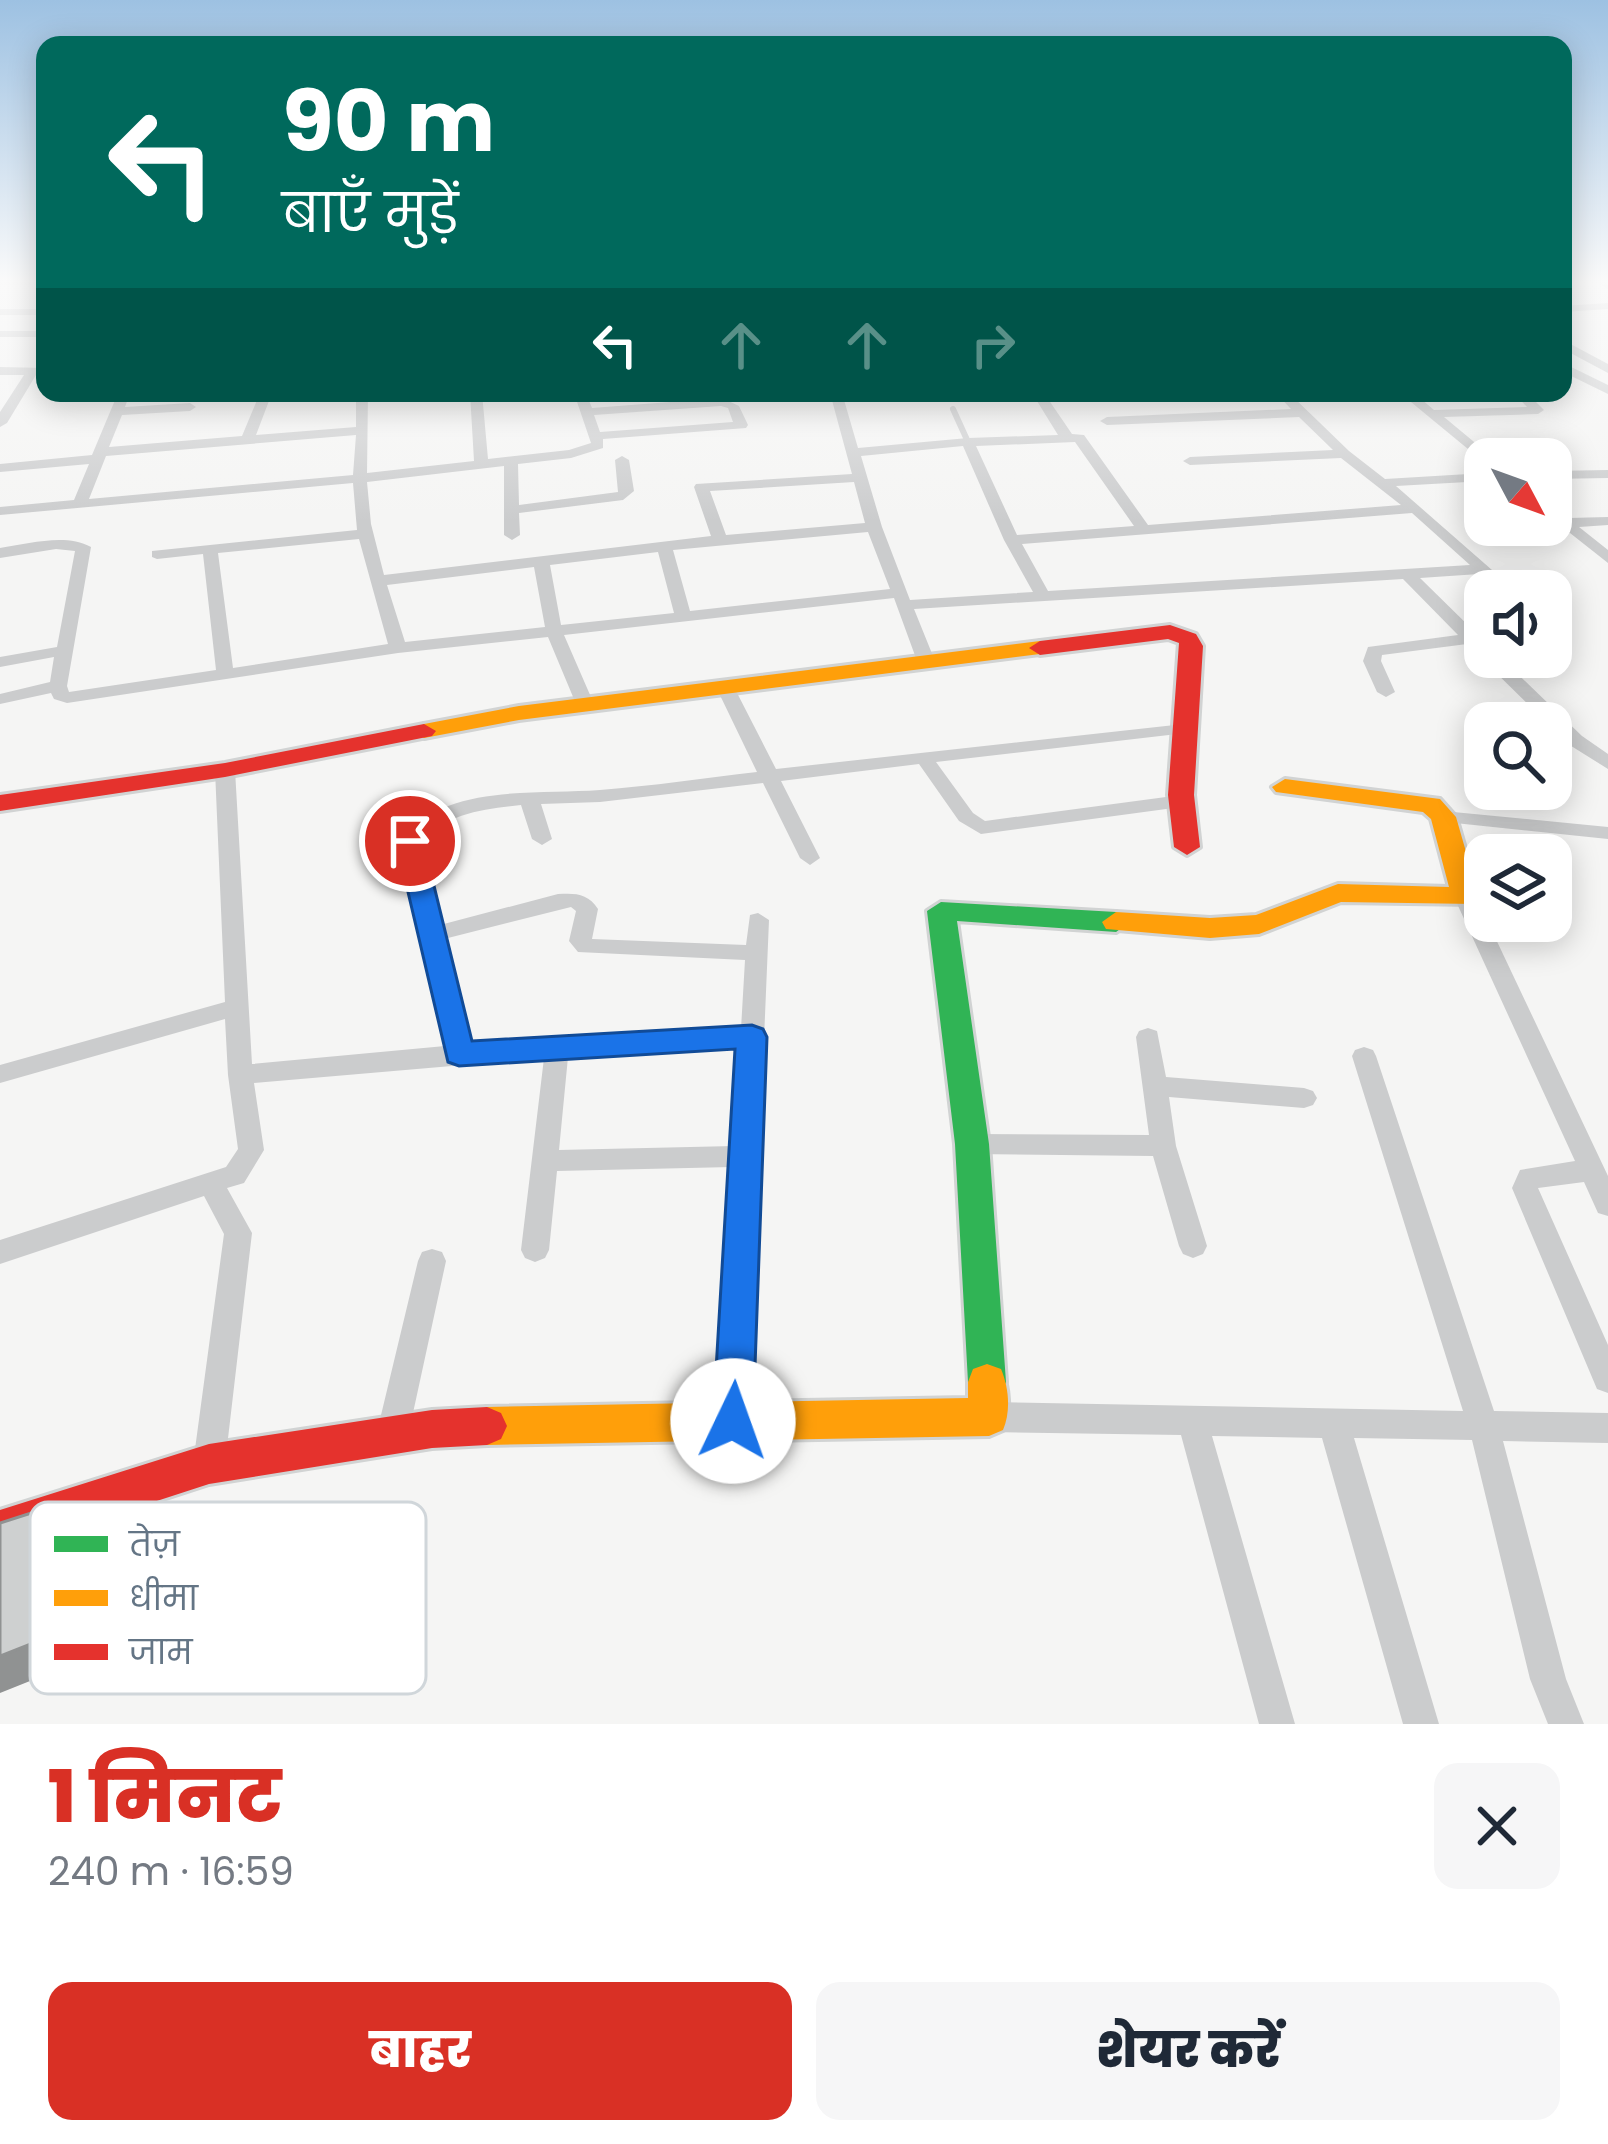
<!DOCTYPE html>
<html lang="hi">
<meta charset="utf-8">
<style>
:root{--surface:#fff;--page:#f6f6f7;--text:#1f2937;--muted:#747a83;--accent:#d93025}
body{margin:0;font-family:Poppins,"Noto Sans Devanagari",sans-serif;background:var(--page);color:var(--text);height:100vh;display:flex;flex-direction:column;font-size:45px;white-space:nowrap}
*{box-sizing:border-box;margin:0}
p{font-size:39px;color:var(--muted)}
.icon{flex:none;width:66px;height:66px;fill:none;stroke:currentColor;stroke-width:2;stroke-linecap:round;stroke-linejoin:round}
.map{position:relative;height:1724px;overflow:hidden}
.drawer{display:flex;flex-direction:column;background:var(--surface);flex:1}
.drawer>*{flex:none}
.guide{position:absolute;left:36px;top:36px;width:1536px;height:366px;border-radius:24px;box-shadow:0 6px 30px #0003;background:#00695c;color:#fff;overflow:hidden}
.needle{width:78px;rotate:131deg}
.controls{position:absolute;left:1464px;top:438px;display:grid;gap:24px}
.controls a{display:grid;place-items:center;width:108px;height:108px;border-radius:24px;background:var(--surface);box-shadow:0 6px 30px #0003;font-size:60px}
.pin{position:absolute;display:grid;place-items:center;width:102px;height:102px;color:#fff;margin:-51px;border:6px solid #fff;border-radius:50%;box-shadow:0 3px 12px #0007}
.me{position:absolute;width:132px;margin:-66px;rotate:3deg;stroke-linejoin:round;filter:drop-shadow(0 0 9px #0008)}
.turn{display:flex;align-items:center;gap:42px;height:252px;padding:0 48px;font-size:54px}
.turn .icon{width:156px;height:156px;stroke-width:2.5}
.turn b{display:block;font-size:84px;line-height:102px}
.lanes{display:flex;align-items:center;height:114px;padding:0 48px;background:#0003;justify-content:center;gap:60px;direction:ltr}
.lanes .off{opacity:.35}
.round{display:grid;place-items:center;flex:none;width:126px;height:126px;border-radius:24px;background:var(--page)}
.headline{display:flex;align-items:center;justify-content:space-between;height:204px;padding:0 48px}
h1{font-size:72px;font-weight:800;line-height:90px;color:var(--accent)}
.primary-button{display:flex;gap:24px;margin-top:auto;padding:24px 48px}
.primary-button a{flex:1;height:138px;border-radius:24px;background:var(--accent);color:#fff;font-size:48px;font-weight:800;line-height:138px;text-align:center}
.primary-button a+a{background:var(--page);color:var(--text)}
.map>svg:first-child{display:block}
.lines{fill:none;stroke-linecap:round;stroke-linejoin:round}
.fast-casing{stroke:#d1d3d3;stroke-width:6}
.slow-casing{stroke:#d1d3d3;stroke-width:6}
.jam-casing{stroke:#d1d3d3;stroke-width:6}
.lane{stroke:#cbcccd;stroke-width:6}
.street{fill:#cbcccd;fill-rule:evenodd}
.fast{fill:#30b455;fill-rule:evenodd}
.slow{fill:#ff9f0a;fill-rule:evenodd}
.jam{fill:#e5322d;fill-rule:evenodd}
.shaded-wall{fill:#909292}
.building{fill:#ced0d0;stroke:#909292;stroke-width:3}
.route{fill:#1a73e8;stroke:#114b97;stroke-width:3}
.key{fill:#fff;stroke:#d0d6da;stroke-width:3}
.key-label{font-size:33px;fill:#647585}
</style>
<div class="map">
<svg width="1608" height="1724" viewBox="0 0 1608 1724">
<rect width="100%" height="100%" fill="#f5f5f4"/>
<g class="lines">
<defs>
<path id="fast" d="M941 902 1116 912 1130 922 1116 932 957 921 989 1144 1006 1382 1001 1395 987 1400 973 1395 968 1382 955 1144 927 911Z"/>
<path id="slow" d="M1040 641 1051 648 1048 653 519 720 424 738 412 731 424 724 519 706Z
M1285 779 1440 799 1456 817 1479 897 1475 904 1341 902 1259 934 1210 938 1106 929 1102 922 1116 912 1210 918 1256 915 1338 884 1449 887 1431 819 1423 812 1276 792 1272 787Z
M987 1364 1001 1369C1009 1388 1011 1411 1003 1430L989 1436 487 1445 473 1439 467 1426 473 1413 487 1407 968 1398V1382L973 1369Z"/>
<path id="jam" d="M1170 625 1196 634 1203 646 1194 795 1200 847 1187 855 1174 847 1168 795 1179 643 1168 639 1040 655 1029 648 1040 641Z
M424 724 436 731 432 736 225 777 0 811V795L225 763Z
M487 1407 501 1413 507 1426 501 1439 487 1445 432 1448 209 1484 0 1552V1510L209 1444 432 1410Z"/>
</defs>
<!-- fast casing -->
<use href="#fast" class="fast-casing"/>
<!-- slow casing -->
<use href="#slow" class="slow-casing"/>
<!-- jam casing -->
<use href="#jam" class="jam-casing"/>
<!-- lane -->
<path class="lane" d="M953 409 968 442"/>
<!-- street -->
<path class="street" d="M0 279H45V284L0 285Z
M1591 279 1608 282V289Z
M1608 303V309L1563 312V306Z
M0 309H45V315H0Z
M0 331H45V337H0Z
M1563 340 1608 364V373L1563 349Z
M1563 363 1608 385V394L1563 372Z
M0 367 45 368V374L36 375 7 423 0 427V412L24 375H0Z
M118 393H130L125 407 190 403 196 407 190 411 122 415 109 447 242 436 260 393H272L256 435 356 427V393H368L367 473 474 461 470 393H482L488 459 569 450 591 443 574 393H586L592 408 722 398 739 406 748 425 746 428 603 439V448L571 458 518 464 519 505 618 492 615 460 622 456 629 460 634 491 623 500 519 513 520 535 512 540 504 535V466L367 482 371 524 384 575 711 536 694 487 696 484 852 474 830 393H842L858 448 968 438 1058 435 1032 393H1044L1072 434 1084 435 1148 525 1401 505 1341 458 1190 465 1183 461 1190 457 1333 450 1299 417 1107 425 1100 421 1107 417 1291 409 1276 393H1289L1349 451 1385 479 1485 473V481L1396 486 1516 591H1498L1479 574 1420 578 1475 632 1485 631V645L1477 649 1467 644 1382 655 1381 661 1395 692 1386 697 1377 692 1363 661 1368 647 1458 635 1403 579 914 609 935 661 926 666 917 661 894 598 564 635 594 704 585 709 576 704 548 637 398 653 67 703 54 699 51 693 0 704V694L50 682 54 657 0 667V657L57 647 75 551 56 549 0 558V548C29 544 65 533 91 547L67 686 69 692 216 670 203 554 157 559 152 557V551L357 530 353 483 0 515V507L74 500 89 464 0 472V464L92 455ZM721 406 728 408 733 422 600 432 594 415ZM356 435 353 475 89 499 106 456ZM1075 442 1134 526 1017 535 976 446ZM963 446 1004 540 1033 592 910 600 882 527 861 456ZM854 482 865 523 726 535 710 491ZM1412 513 1470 565 1048 591 1022 544ZM868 532 890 589 690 611 673 550ZM359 539 388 644 233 668 218 553ZM658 552 674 613 561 625 550 565ZM534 567 545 627 405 642 387 585Z
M1400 393H1414L1434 410 1527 407 1514 393H1527L1544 410 1538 414 1444 417 1491 456 1493 459H1485V463Z
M1608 470V478L1551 479V471Z
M1551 507 1569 518 1608 517V525L1579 527 1608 550V563L1551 518Z
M1484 653 1485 657H1500L1582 736 1608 754V769L1568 744 1551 723H1547L1484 661Z
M726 684 735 689 776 769 1193 723 1195 727 1193 731 1186 733 936 762 973 813 985 821 1181 795 1191 801 1181 807 981 834 959 821 919 764 781 781 820 858 810 865 800 858 763 783 600 802 541 804 552 839 542 845 532 839 521 805C485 809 446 813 421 842L440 925 558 894C575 893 588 893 598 909L592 939 746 945 750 915 758 913 769 920 748 1421 744 1431 733 1436 722 1431 718 1421 732 1167 557 1171 549 1250 545 1258 535 1262 525 1258 521 1250 544 1058 254 1083 264 1150 244 1183 227 1188 252 1233 225 1464 220 1475 209 1479 198 1475 193 1464 224 1234 204 1196 0 1264V1240L226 1167 238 1149 228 1075 225 1019 0 1083V1065L225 1002 215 770 225 764 235 770 252 1064 445 1046 400 841C443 783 535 795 600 790 652 786 705 778 757 772L717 689ZM571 907 576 911 569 941 578 952 745 960 741 1029 469 1044 444 939ZM740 1047 734 1146 559 1150 568 1057Z
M1443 811 1608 827V839L1436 821 1433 817 1436 813Z
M1465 890 1476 897 1608 1176V1216L1598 1213 1584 1182 1538 1188 1608 1345V1393L1597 1389 1512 1188 1520 1170 1575 1161 1454 897Z
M1148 1028 1157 1031 1166 1077 1304 1088 1313 1091 1317 1098 1313 1105 1304 1108 1169 1097 1176 1146 1207 1246 1203 1254 1193 1258 1183 1254 1179 1246 1153 1156 972 1154 963 1151 959 1144 963 1137 972 1134 1149 1135 1136 1037 1139 1031Z
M1364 1047 1373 1050 1376 1056 1494 1411 1608 1413V1443L1503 1441 1566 1679 1584 1724H1548L1530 1679 1472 1440 1354 1438 1439 1724H1403L1322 1438 1212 1436 1295 1724H1259L1181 1435 989 1432 978 1427 974 1417 978 1407 989 1402 1463 1411 1352 1056 1355 1050Z
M432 1249 442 1252 446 1261 408 1436 403 1447 392 1451 381 1447 376 1436 418 1261 422 1252Z"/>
<!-- fast -->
<use href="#fast" class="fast"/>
<!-- slow -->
<use href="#slow" class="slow"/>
<!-- jam -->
<use href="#jam" class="jam"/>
</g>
<!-- shaded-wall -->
<path class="shaded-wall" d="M50 1507 72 1536 60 1669 0 1693V1656Z"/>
<!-- building -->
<path class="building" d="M50 1507 36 1642 0 1656V1523Z"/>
<!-- sky -->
<linearGradient id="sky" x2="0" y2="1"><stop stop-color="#9dc1e2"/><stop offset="0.54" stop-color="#fafafa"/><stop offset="1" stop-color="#fafafa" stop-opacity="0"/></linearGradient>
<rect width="1608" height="521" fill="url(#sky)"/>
<!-- route -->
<path class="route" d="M410 832 423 841 472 1041 752 1025 763 1029 767 1037 753 1421 747 1435 733 1440 719 1435 713 1421 735 1049 459 1066 448 1062 396 841Z"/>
<!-- legend -->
<rect x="30" y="1502" width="396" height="192" rx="18" class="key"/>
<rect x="54" y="1536" width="54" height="16" fill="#30b455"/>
<rect x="54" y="1590" width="54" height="16" fill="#ff9f0a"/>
<rect x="54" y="1644" width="54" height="16" fill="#e5322d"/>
<g class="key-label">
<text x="129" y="1556">तेज़</text>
<text x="129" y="1610">धीमा</text>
<text x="129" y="1664">जाम</text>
</g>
</svg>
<div class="controls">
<a><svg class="needle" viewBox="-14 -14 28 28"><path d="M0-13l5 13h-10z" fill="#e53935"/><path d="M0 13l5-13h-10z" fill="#747a83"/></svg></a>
<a><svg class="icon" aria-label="sound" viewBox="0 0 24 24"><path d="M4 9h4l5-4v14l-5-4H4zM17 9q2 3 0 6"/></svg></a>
<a><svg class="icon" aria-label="search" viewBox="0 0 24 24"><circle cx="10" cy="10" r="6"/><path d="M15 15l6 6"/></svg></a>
<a><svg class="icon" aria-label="layers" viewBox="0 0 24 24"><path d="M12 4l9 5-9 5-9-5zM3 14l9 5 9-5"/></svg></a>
</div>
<div class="pin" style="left:410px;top:841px;background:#d93025"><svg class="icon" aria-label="arrive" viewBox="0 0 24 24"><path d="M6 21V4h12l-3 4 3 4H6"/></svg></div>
<svg class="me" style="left:733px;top:1421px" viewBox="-20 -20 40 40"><circle r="19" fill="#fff"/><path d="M0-13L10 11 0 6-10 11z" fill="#1a73e8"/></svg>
<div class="guide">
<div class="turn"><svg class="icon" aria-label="left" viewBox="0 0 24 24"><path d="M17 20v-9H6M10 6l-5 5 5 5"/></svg><div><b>90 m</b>बाएँ मुड़ें</div></div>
<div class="lanes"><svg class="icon" aria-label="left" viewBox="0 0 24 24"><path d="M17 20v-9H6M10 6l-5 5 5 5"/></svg><svg class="icon off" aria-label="ahead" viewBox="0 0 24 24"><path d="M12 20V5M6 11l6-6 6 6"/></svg><svg class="icon off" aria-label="ahead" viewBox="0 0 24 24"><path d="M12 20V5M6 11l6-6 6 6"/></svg><svg class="icon off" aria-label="right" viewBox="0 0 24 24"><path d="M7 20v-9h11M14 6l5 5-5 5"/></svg></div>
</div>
</div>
<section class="drawer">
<div class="headline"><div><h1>1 मिनट</h1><p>240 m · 16:59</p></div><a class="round"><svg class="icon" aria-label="close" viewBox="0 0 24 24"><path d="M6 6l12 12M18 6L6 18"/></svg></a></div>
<div class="primary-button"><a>बाहर</a><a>शेयर करें</a></div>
</section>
